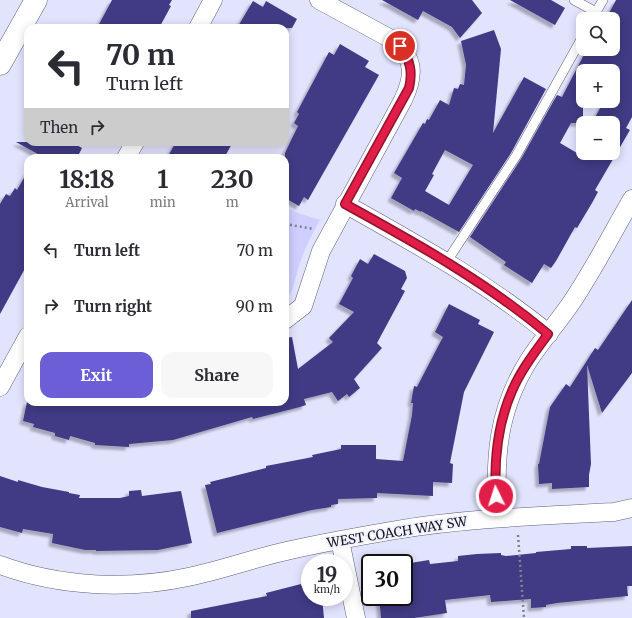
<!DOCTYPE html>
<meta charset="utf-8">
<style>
:root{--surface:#fff;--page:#f7f7f7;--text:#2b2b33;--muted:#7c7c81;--accent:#6b5ed7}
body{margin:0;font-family:Merriweather,serif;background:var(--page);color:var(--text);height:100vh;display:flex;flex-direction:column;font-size:15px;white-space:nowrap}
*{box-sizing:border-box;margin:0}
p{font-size:13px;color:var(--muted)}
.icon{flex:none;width:22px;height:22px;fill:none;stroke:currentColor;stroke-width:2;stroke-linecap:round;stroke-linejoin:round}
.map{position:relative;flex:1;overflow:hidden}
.sheet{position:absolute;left:24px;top:154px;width:265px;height:252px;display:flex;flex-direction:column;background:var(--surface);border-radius:12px;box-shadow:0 2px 10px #0003}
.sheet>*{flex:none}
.hud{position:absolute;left:24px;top:24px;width:265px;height:122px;border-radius:12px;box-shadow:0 2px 10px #0003;background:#fff;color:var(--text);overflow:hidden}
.fabs{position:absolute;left:576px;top:12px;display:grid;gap:8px}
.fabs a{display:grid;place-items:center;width:44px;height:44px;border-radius:8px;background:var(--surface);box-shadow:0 2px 10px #0003;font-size:20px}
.speed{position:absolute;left:301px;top:554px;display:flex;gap:8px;font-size:20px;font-weight:700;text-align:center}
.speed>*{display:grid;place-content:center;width:52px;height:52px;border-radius:50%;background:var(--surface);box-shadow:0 2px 10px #0003;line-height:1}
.speed small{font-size:10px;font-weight:400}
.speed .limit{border:2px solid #111;border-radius:6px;background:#fff;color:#111}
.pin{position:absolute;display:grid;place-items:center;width:34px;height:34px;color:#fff;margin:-17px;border:2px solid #fff;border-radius:50%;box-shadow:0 1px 4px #0007}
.me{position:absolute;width:44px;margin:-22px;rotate:356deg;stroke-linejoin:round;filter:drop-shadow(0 0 3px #0008)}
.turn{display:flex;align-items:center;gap:14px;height:84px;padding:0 16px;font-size:18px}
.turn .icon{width:52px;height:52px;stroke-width:2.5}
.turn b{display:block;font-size:28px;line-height:34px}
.then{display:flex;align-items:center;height:38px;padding:0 16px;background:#0003;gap:8px;font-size:15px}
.eta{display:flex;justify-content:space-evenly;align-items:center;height:68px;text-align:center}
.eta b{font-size:24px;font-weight:700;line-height:28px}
.primary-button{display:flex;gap:8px;margin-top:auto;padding:8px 16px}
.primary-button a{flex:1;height:46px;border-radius:12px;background:var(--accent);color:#fff;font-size:16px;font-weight:700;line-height:46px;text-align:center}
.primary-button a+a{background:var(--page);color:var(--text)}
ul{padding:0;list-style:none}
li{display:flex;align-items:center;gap:12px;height:56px;padding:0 16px}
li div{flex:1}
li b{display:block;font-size:15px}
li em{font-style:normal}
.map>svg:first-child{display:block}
.green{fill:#cecfff}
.building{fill:#413a84;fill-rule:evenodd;filter:url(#shadow)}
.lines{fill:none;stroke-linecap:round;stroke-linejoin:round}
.service-casing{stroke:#60617c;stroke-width:10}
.minor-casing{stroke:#60617c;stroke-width:19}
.secondary-casing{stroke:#60617c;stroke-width:23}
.path{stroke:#808093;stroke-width:2.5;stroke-dasharray:2 3;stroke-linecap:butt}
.service{stroke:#fff;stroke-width:9}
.minor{stroke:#fff;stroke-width:18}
.secondary{stroke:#fff;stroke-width:22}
.route-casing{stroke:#92132f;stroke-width:10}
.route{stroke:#e11d48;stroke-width:7}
.labels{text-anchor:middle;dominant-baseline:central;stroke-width:4;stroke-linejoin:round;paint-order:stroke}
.street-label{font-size:13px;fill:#161621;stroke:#f1f2ff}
</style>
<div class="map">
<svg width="632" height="618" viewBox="0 0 632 618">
<defs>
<filter id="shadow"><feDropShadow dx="-3.5" dy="3.5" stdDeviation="1" flood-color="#0004"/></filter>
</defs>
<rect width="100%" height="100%" fill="#e2e3fd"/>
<!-- green -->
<path class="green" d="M285 207 298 213 320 220C311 236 303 252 298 269 294 282 294 291 285 301Z"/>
<!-- building -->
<path class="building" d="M112 0H172L169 5 171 6 159 28H97Z
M382 0H472L482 13 460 38 452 27 423 11 418 20Z
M510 0H551L565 8 555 25Z
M616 0H632V117L626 128 630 130 595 190 598 192 592 203 577 228 575 227 556 261 551 268 544 264 532 283 504 265 506 262 470 237 521 159 557 95 562 97 587 49H613V19H606ZM583 71H613V101H604L592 123H613V153H577L560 143 571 123H583Z
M253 1 263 7 266 1 297 19 292 28H237Z
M494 30 501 49 493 133 524 77 546 89 511 153 459 232 421 211V212L415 209 414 211 391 198 402 178 394 173 423 123 425 124 427 119 429 120 440 100 449 105 454 88 458 89 460 84 464 85 466 65 461 41ZM445 150 473 165 449 205 425 191 434 175 432 174Z
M340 44 369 61 365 67 379 75 308 200 304 197 299 206 285 198V153L298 126 294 123 299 114 297 112 329 52 334 55Z
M16 142H71L82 148 77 158H45Z
M176 142H233L224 158H167Z
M28 171V263L0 314V204L6 194 10 196 15 188 17 190Z
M374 254 405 271 407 278 401 289 405 291 377 343 382 348 354 379 360 388 349 397 347 394 338 401 332 392 304 399 306 405 300 407 253 419 252 417 173 440 129 444V447L95 445V443L70 436 69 440 55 436V433L33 427 34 424 23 421 27 402H285V338L292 337 298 369 333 342 329 338 354 312 339 304 353 278 351 276 360 259 368 264Z
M632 300V373L602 413 587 365 591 464 589 475V487L552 489V483L539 484 538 464H539L550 407 566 384 570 387 595 348 598 350Z
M449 304 480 320 478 324 494 332 464 392 450 463 453 464 452 483 433 482V496L377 493V498L338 499V504L331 505V507L312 510 217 533 205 485 211 484 210 482 266 468V466L313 457 312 455 341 449V445H376V459L403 461 412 415 413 403H411L414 386 417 387 443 337 435 332Z
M0 476 18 482V480L42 487 69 492V493L80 495 79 498H120L129 496V491L141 490 142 496 181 491 192 543 158 550 96 551V550H85L52 543 53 534 23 529 22 533 0 527Z
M571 546H587V548L632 546V586H627L628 596 557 603 546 605V607L531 608V599L491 602 490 595 445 600 447 613 414 618H381L379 597H404V564L429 560 430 564 458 561V556L477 554 501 553V555L506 556 536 553V552L571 549Z
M301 584V586L310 584V597H322L324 618H191V611L267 596 266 593Z"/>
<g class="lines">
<defs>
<path id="service" d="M574 0 596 12 592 19
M596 12 603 0
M447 261 516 156 583 36"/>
<path id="minor" d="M198 28 213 0
M126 158 135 142
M345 204C416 244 486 282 549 334
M285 320 303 306 321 251 403 100C415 75 415 57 391 39L319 0
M0 387 28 336
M498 518C494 459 497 411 529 360 544 337 563 317 577 294 597 263 614 230 632 199
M340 540 356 618
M0 565C59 587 128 590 188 577 223 570 257 557 291 550 326 542 361 536 396 530 468 518 541 516 614 512L632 508"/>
<path id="secondary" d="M0 64 36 0"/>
</defs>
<!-- service casing -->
<use href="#service" class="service-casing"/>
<!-- minor casing -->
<use href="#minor" class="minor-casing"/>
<!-- secondary casing -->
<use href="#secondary" class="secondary-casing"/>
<!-- path -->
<path class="path" d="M285 224 314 229
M518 535 524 618"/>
<!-- service -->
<use href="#service" class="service"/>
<!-- minor -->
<use href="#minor" class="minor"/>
<!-- secondary -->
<use href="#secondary" class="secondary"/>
</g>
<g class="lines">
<defs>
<path id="route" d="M400 46C410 60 413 71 409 88L345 204C416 243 486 282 548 334 535 352 521 370 512 391 498 423 494 462 496 496"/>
</defs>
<!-- route casing -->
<use href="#route" class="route-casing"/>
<!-- route -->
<use href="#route" class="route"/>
</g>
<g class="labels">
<!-- street labels -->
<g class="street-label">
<text transform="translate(397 532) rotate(-9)">WEST COACH WAY SW</text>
</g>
</g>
</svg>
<div class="fabs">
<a><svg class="icon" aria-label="search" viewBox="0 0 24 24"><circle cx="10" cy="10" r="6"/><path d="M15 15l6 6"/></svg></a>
<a>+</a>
<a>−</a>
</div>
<div class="speed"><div>19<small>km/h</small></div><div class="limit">30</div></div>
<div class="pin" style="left:400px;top:46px;background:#d93025"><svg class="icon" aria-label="arrive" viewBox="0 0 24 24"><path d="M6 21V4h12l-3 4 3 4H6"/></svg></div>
<svg class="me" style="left:496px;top:496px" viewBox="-20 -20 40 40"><circle r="17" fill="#e11d48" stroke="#fff" stroke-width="3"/><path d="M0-11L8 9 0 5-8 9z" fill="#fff"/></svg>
<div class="hud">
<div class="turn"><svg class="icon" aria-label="left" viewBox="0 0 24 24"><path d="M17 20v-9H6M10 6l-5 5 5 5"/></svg><div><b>70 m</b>Turn left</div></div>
<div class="then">Then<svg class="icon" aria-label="right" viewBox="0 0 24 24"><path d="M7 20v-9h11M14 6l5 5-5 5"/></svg></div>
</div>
<section class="sheet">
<div class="eta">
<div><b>18:18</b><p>Arrival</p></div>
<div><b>1</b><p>min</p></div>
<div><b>230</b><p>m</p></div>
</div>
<ul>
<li><svg class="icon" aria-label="left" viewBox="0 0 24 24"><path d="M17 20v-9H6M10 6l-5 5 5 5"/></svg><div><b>Turn left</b></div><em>70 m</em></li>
<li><svg class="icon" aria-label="right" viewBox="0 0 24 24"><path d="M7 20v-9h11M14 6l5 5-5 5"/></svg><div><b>Turn right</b></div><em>90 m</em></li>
</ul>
<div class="primary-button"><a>Exit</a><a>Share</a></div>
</section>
</div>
